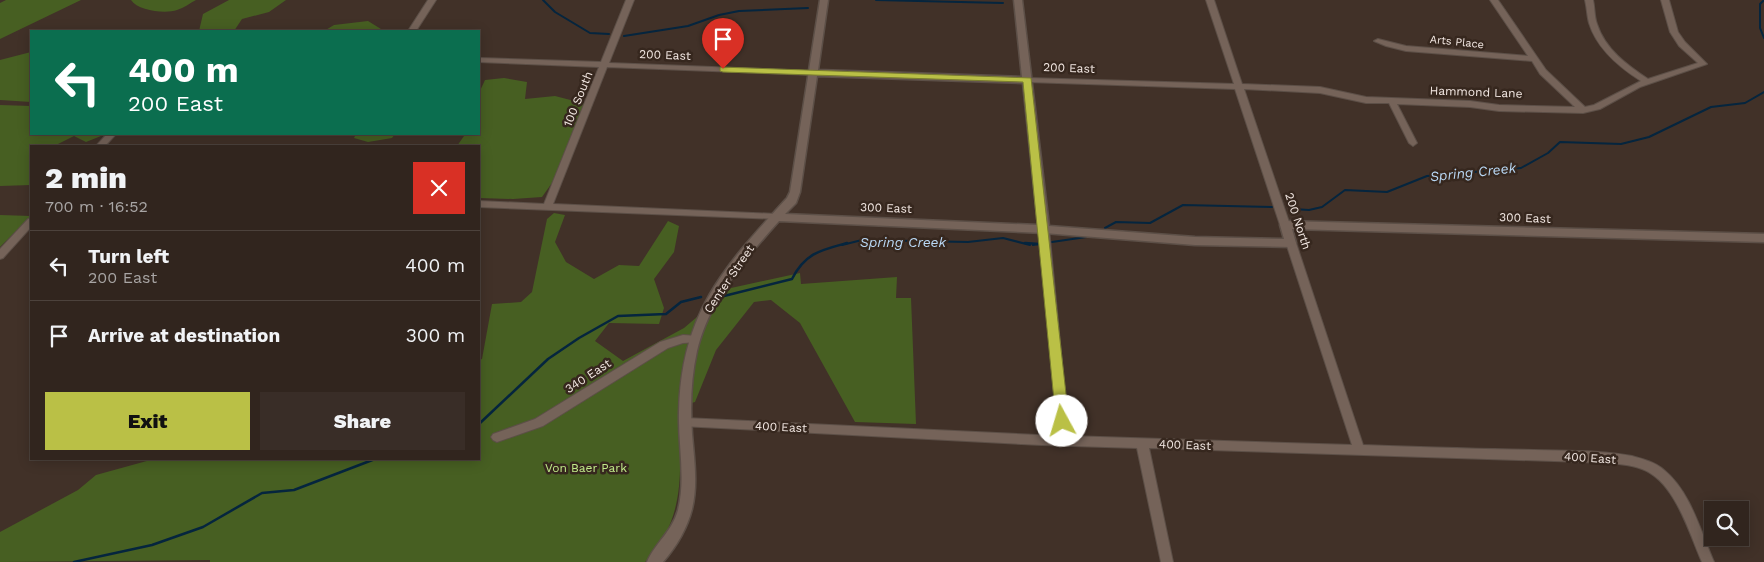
<!DOCTYPE html>
<meta charset="utf-8">
<style>
:root{--surface:#31251e;--page:#392d27;--text:#f1f3f6;--muted:#a8a5a4;--line:#4c423c;--accent:#bac046}
body{margin:0;font-family:"Work Sans",sans-serif;background:var(--page);color:var(--text);height:100vh;display:flex;flex-direction:column;font-size:19px;white-space:nowrap}
*{box-sizing:border-box;margin:0}
p{font-size:16px;color:var(--muted)}
.icon{flex:none;width:28px;height:28px;fill:none;stroke:currentColor;stroke-width:2;stroke-linecap:round;stroke-linejoin:round}
.map{position:relative;flex:1;overflow:hidden}
.side{position:absolute;left:30px;top:145px;width:450px;height:315px;display:flex;flex-direction:column;background:var(--surface);border-radius:0px;box-shadow:0 2px 12px #0003,0 0 0 1px var(--line)}
.side>*{flex:none}
.hud{position:absolute;left:30px;top:30px;width:450px;height:105px;border-radius:0px;box-shadow:0 2px 12px #0003,0 0 0 1px var(--line);background:#0b6e4f;color:#fff;overflow:hidden}
.tools{position:absolute;left:1704px;top:501px;display:grid;gap:10px}
.tools a{display:grid;place-items:center;width:45px;height:45px;border-radius:0px;background:var(--surface);box-shadow:0 2px 12px #0003,0 0 0 1px var(--line);font-size:25px}
.pin{position:absolute;display:grid;place-items:center;width:42px;height:42px;color:#fff;margin:-51px -21px;border-radius:50% 50% 50% 0;rotate:-45deg;box-shadow:0 0 5px #0007}
.pin .icon{rotate:45deg}
.me{position:absolute;width:55px;margin:-28px;rotate:354deg;stroke-linejoin:round;filter:drop-shadow(0 0 4px #0008)}
.turn{display:flex;align-items:center;gap:18px;height:105px;padding:0 15px;font-size:22px}
.turn .icon{width:65px;height:65px;stroke-width:2.5}
.turn b{display:block;font-size:35px;line-height:42px}
.round{display:grid;place-items:center;flex:none;width:52px;height:52px;border-radius:0px;background:var(--page)}
.head{display:flex;align-items:center;justify-content:space-between;height:85px;padding:0 15px}
h1{font-size:30px;font-weight:800;line-height:38px}
.cta{display:flex;gap:10px;margin-top:auto;padding:10px 15px}
.cta a{flex:1;height:58px;border-radius:0px;background:var(--accent);color:#111;font-size:20px;font-weight:800;line-height:58px;text-align:center}
.cta a+a{background:var(--page);color:var(--text)}
ul{padding:0;list-style:none}
li{display:flex;align-items:center;gap:15px;height:70px;padding:0 15px;border-top:1px solid var(--line)}
li div{flex:1}
li b{display:block;font-size:19px}
li em{font-style:normal}
.map>svg:first-child{display:block}
.green{fill:#475f22}
.lines{fill:none;stroke-linecap:round;stroke-linejoin:round}
.stream-far1{stroke:#05253e;stroke-width:2}
.stream{stroke:#05253e;stroke-width:2.5}
.minor-casing{stroke:#5c4f47;stroke-width:2}
.tertiary-casing{stroke:#5c4f47;stroke-width:3}
.minor{fill:#756359;fill-rule:evenodd}
.tertiary{fill:#756359;fill-rule:evenodd}
.route{fill:#bac046;stroke:#797d2e}
.labels{text-anchor:middle;dominant-baseline:central;stroke-width:5;stroke-linejoin:round;paint-order:stroke}
.far-street-label{font-size:11px;fill:#f4e9e4;stroke:#36271e}
.street-label{font-size:12px;fill:#f4e9e4;stroke:#36271e}
.park-label{font-size:12px;fill:#c2eb8a;stroke:#36271e}
.water-label{font-size:14px;font-style:italic;fill:#b9d8f5;stroke:#36271e}
</style>
<div class="map">
<svg width="1764" height="562" viewBox="0 0 1764 562">
<rect width="100%" height="100%" fill="#413128"/>
<!-- green -->
<path class="green" d="M6 0H81L0 39V3Z
M131 0H196C190 3 184 8 177 10 166 14 138 11 131 0Z
M229 0H286L269 12 242 19 234 31H199L203 14Z
M368 21 381 29 380 31H324L334 25Z
M31 52V102L0 100V60Z
M504 78 527 82 525 99 555 96 586 104 559 173 542 197 513 199 479 198V146H457L464 136 459 134H479V93L485 80Z
M0 105 31 106V134H106L86 142 74 136 54 146H31V185L0 186Z
M356 134H395L392 138 368 142 354 138Z
M554 213 565 215 555 242 566 262 594 279 619 265 639 266 668 221 679 226 674 252 654 279 664 308 659 324 609 323 595 341 623 361 684 328 731 288 800 273 801 284 897 277 896 298H911L916 424 855 422 800 323 771 300 754 302 716 350 695 402 678 407C680 465 689 516 645 562H210V560L0 562V532L78 490 96 475 154 459H479V360L482 359 492 304 521 302 532 292 547 219Z
M0 215 31 216 0 247Z"/>
<g class="lines">
<!-- stream-far1 -->
<path class="stream-far1" d="M543 0 555 12 590 33 609 34
M876 0 1003 3
M1764 0 1760 4V28L1764 38
M624 36 688 26 719 15 739 11 808 8
M1293 209 1309 210 1322 207 1345 190 1387 192 1427 176 1521 168 1548 153 1560 142 1621 144 1649 137 1711 107 1745 103 1764 92
M1105 228 1116 222 1150 223 1183 205 1272 207
M1052 242 1093 236
M842 245 862 240 968 242 1003 238 1030 245
M1033 245 1039 244"/>
<!-- stream -->
<path class="stream" d="M1025 243 1039 244
M724 296 792 279C805 253 821 250 847 243
M479 424 548 359 579 338 618 316 666 314 681 302 701 297
M74 562 152 545 203 527 262 493 294 490 375 459"/>
<defs>
<path id="minor" d="M428 0H436L416 31H408Z
M626 0H634L609 63 813 71 817 73 813 75 607 67 553 204 776 214 781 217 779 219 479 207V201L544 204 599 67 479 62V58L601 62Z
M1206 0H1214L1242 84 1320 87 1366 97 1470 101 1499 105 1575 107 1540 74 1532 61 1406 51 1386 46 1374 41 1378 39 1406 46 1528 56 1490 0H1498L1546 70 1585 107 1594 105 1641 81C1619 67 1597 49 1589 23 1587 16 1587 8 1585 0H1593C1595 8 1594 16 1597 24 1605 49 1627 65 1648 79L1698 63 1679 46 1670 32 1661 0H1669L1678 32 1685 42 1707 64 1640 87 1600 109 1583 113 1499 111 1470 107 1397 104 1417 143 1413 146 1409 143 1389 103H1366L1320 93 1244 89 1290 225 1285 228 1280 225 1235 89 1028 82 1024 80 1028 78 1234 84Z
M107 134H116L105 146H96Z
M31 218V227L3 258 0 259V249L28 219Z
M1044 226 1049 229 1069 436 1352 445 1286 243 1291 240 1296 243 1363 445C1420 447 1477 449 1534 450 1566 451 1601 450 1632 456 1643 459 1655 462 1664 470 1690 491 1701 532 1714 562H1702C1689 533 1675 481 1642 469 1624 462 1603 464 1584 462L1149 448 1173 562H1161L1137 448 1042 445 681 426 679 423 681 420 685 418 1058 436 1039 229Z
M683 335 698 336 699 339 698 342 683 343 668 348 543 426 497 442 493 440 491 437 493 434 535 419 660 342Z"/>
<path id="tertiary" d="M820 0H828L818 70 1022 77 1014 0H1022L1049 226 1195 237 1284 239 1280 225 1285 221 1764 234V242L1292 229 1296 243 1291 247 1195 245 1044 233 779 221C745 259 709 300 697 351 691 378 690 406 692 434 694 459 698 484 692 509 687 529 676 547 663 562H647C655 543 672 532 678 510 686 478 678 445 679 412 681 313 724 267 787 198L790 192ZM817 76 1023 83 1038 225 785 214 796 203 800 192Z"/>
</defs>
<!-- minor casing -->
<use href="#minor" class="minor-casing"/>
<!-- tertiary casing -->
<use href="#tertiary" class="tertiary-casing"/>
<!-- minor -->
<use href="#minor" class="minor"/>
<!-- tertiary -->
<use href="#tertiary" class="tertiary"/>
</g>
<!-- route -->
<path class="route" d="M720 67 1031 78 1069 421 1067 425 1062 427 1058 425 1056 421 1023 82 723 72 720 71Z"/>
<g class="labels">
<!-- far-street labels -->
<g class="far-street-label">
<text transform="translate(1457 42) rotate(6)">Arts Place</text>
</g>
<!-- street labels -->
<g class="street-label">
<text transform="translate(665 55) rotate(2)">200 East</text>
<text transform="translate(1069 68) rotate(2)">200 East</text>
<text transform="translate(1476 92) rotate(2)">Hammond Lane</text>
<text transform="translate(578 99) rotate(-68)">100 South</text>
<text transform="translate(886 208) rotate(2)">300 East</text>
<text transform="translate(1525 218) rotate(2)">300 East</text>
<text transform="translate(1298 221) rotate(72)">200 North</text>
<text transform="translate(729 279) rotate(-56)">Center Street</text>
<text transform="translate(588 376) rotate(-33)">340 East</text>
<text transform="translate(781 427) rotate(3)">400 East</text>
<text transform="translate(1185 445) rotate(2)">400 East</text>
<text transform="translate(1590 458) rotate(4)">400 East</text>
</g>
<!-- park labels -->
<g class="park-label">
<text x="586" y="468">Von Baer Park</text>
</g>
<!-- water labels -->
<g class="water-label">
<text transform="translate(1473 172) rotate(-6)">Spring Creek</text>
<text x="903" y="242">Spring Creek</text>
</g>
</g>
</svg>
<div class="tools">
<a><svg class="icon" aria-label="search" viewBox="0 0 24 24"><circle cx="10" cy="10" r="6"/><path d="M15 15l6 6"/></svg></a>
</div>
<div class="pin" style="left:723px;top:69px;background:#d93025"><svg class="icon" aria-label="arrive" viewBox="0 0 24 24"><path d="M6 21V4h12l-3 4 3 4H6"/></svg></div>
<svg class="me" style="left:1062px;top:421px" viewBox="-20 -20 40 40"><circle r="19" fill="#fff"/><path d="M0-13L10 11 0 6-10 11z" fill="#bac046"/></svg>
<div class="hud">
<div class="turn"><svg class="icon" aria-label="left" viewBox="0 0 24 24"><path d="M17 20v-9H6M10 6l-5 5 5 5"/></svg><div><b>400 m</b>200 East</div></div>
</div>
<section class="side">
<div class="head"><div><h1>2 min</h1><p>700 m · 16:52</p></div><a class="round" style="background:#d93025;color:#fff"><svg class="icon" aria-label="close" viewBox="0 0 24 24"><path d="M6 6l12 12M18 6L6 18"/></svg></a></div>
<ul>
<li><svg class="icon" aria-label="left" viewBox="0 0 24 24"><path d="M17 20v-9H6M10 6l-5 5 5 5"/></svg><div><b>Turn left</b><p>200 East</p></div><em>400 m</em></li>
<li><svg class="icon" aria-label="arrive" viewBox="0 0 24 24"><path d="M6 21V4h12l-3 4 3 4H6"/></svg><div><b>Arrive at destination</b></div><em>300 m</em></li>
</ul>
<div class="cta"><a>Exit</a><a>Share</a></div>
</section>
</div>
